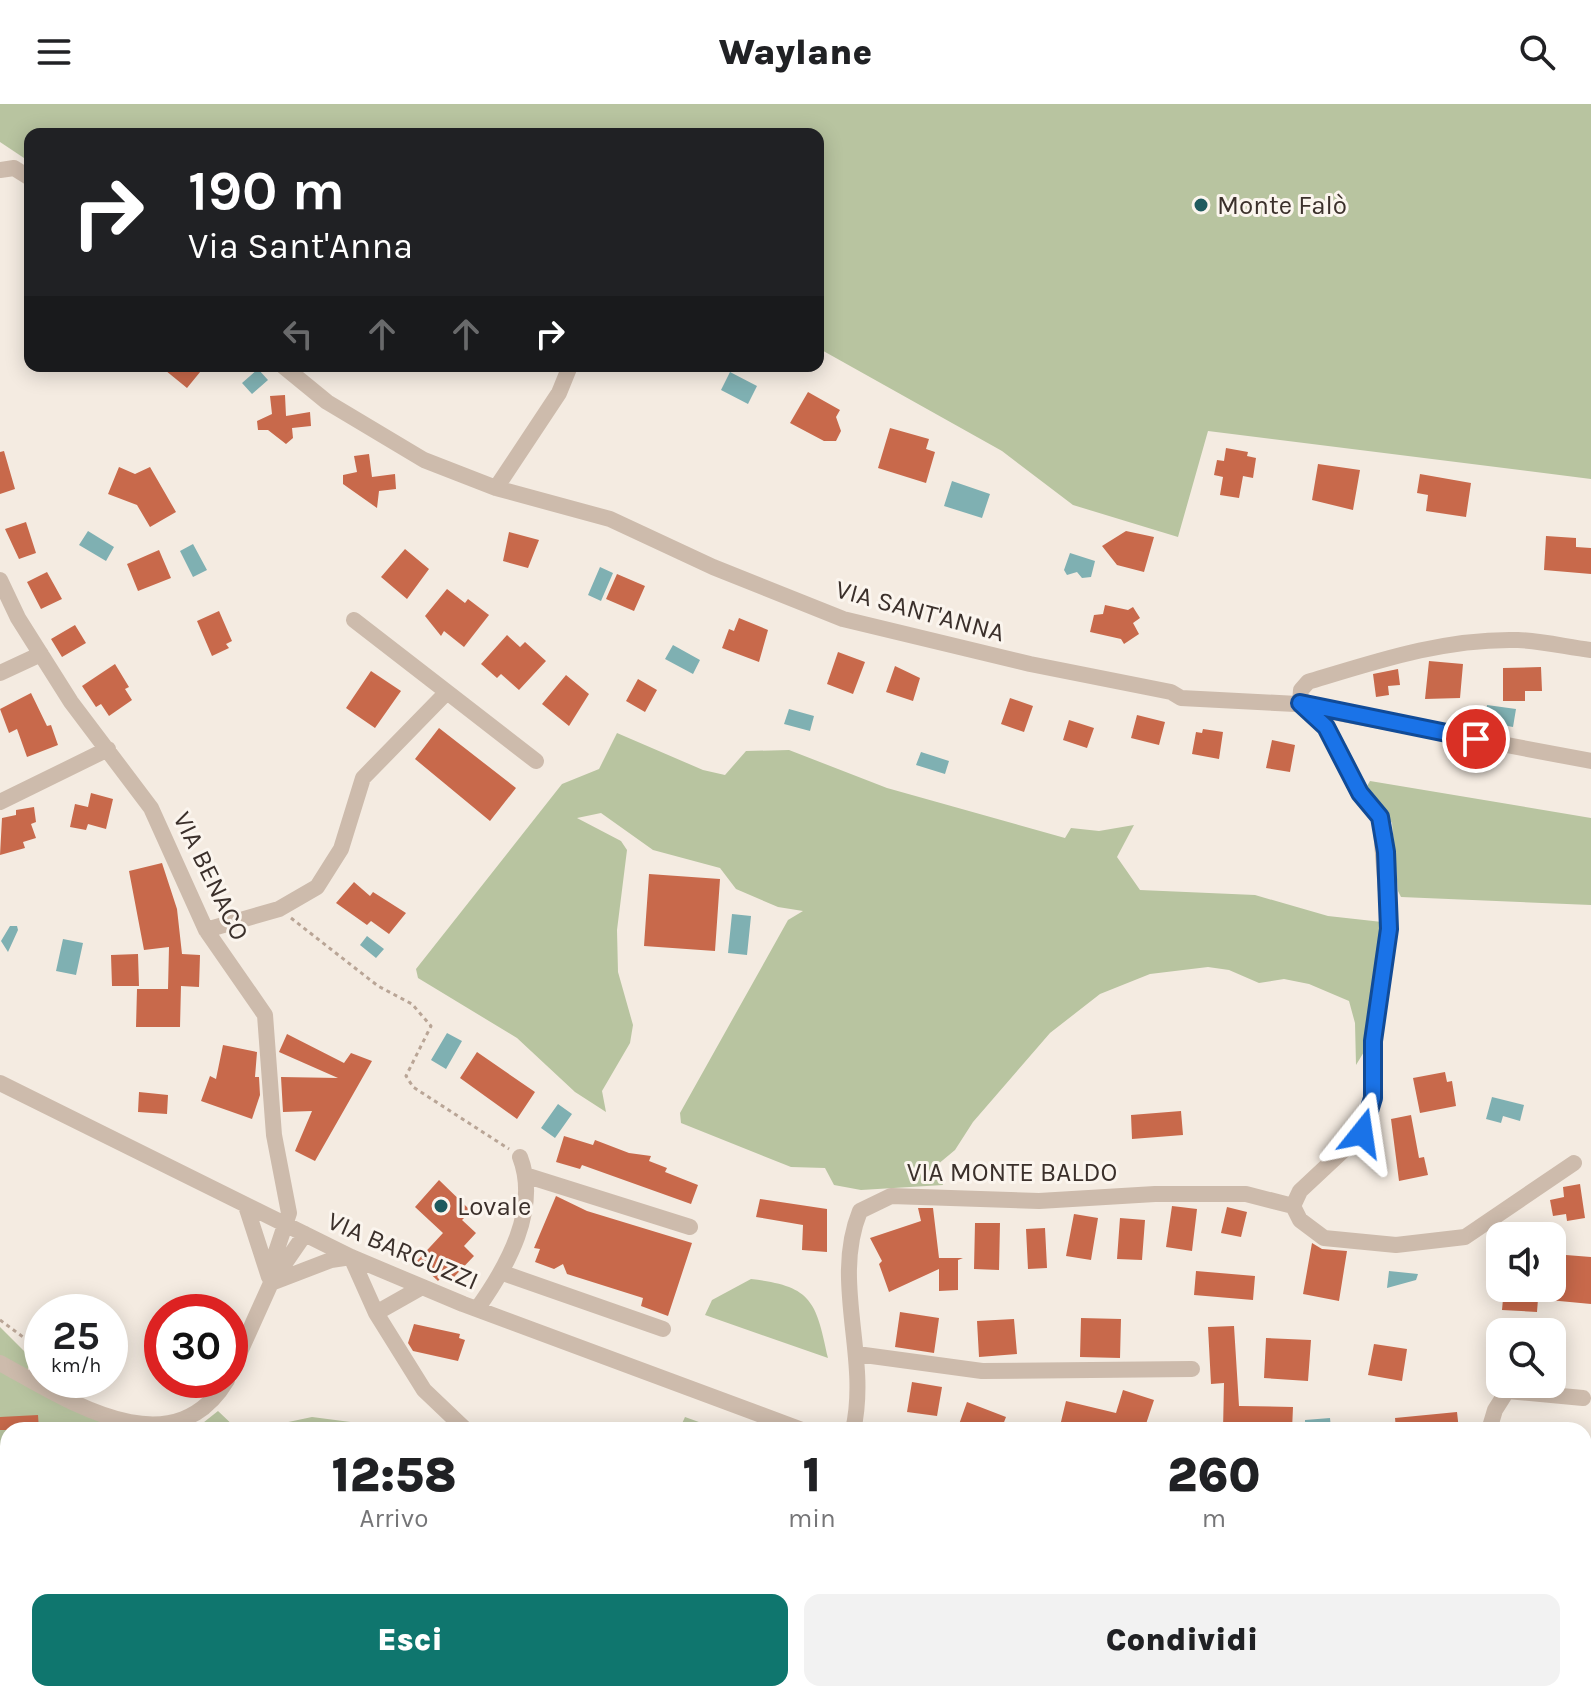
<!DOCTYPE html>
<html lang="it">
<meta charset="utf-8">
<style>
:root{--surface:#fff;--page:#f2f2f2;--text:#202124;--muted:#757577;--accent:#0f766e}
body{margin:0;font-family:Karla,sans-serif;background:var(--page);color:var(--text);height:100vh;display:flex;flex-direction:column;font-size:30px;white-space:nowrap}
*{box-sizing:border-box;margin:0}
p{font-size:26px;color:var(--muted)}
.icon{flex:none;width:44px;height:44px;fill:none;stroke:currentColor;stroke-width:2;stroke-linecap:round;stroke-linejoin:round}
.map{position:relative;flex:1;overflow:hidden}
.side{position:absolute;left:0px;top:1318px;width:1592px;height:280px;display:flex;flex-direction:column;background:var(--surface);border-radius:24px 24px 0 0;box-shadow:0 4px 20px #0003}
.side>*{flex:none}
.hud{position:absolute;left:24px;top:24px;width:800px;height:244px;border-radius:16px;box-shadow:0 4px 20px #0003;background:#202124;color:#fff;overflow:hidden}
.fabs{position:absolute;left:1486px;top:1118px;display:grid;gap:16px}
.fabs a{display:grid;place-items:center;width:80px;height:80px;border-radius:16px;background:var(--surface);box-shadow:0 4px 20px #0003;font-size:40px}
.speed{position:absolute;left:24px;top:1190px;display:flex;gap:16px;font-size:40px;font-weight:700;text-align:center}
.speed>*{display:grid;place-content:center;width:104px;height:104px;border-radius:50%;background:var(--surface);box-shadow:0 4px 20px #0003;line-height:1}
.speed small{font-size:20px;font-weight:400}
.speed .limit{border:12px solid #d22;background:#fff;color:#111}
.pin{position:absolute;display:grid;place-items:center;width:68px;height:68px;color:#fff;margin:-34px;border:4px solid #fff;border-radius:50%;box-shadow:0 2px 8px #0007}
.me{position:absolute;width:88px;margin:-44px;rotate:15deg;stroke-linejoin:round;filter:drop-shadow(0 0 6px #0008)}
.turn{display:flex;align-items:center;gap:28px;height:168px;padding:0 32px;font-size:36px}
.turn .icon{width:104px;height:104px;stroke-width:2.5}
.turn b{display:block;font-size:56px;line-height:68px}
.lanes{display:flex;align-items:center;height:76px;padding:0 32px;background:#0003;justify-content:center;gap:40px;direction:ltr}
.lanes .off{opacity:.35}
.eta{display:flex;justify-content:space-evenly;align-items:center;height:136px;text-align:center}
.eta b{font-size:48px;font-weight:800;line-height:56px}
.cta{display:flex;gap:16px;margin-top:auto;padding:16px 32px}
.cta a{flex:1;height:92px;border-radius:16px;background:var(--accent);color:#fff;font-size:32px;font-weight:800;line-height:92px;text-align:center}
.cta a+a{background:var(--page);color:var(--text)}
header{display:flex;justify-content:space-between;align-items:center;height:104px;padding:0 32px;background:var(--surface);font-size:36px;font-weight:800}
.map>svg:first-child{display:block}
.green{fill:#b8c4a0}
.water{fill:#7fb0b2}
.building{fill:#c8694b}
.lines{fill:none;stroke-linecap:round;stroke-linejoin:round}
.path{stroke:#b9a596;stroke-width:3;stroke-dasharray:4 4;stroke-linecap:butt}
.minor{stroke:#cdbbac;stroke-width:16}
.route-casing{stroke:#114b97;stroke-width:20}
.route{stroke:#1a73e8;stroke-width:14}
.poi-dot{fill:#1f5a5e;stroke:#fbf5ee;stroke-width:3}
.labels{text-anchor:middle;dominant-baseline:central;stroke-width:6;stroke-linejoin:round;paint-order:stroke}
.poi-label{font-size:26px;fill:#3b302b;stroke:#fbf5ee;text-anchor:start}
.street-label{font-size:26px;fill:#3b302b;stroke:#fbf5ee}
</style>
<header><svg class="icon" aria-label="menu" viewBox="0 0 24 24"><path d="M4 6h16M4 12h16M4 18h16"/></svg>Waylane<svg class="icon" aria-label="search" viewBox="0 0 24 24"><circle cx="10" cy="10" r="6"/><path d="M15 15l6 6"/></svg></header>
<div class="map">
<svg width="1591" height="1598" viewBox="0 0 1591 1598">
<rect width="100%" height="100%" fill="#f4ebe1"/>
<!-- green -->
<path class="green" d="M0 0H1591V375L1208 327 1178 433 1073 401 1002 347 818 244V30H30V58L0 38Z
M617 629 703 666 725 671 746 647 789 646 887 684 1065 734 1071 724 1099 727 1134 721 1117 753 1140 786 1255 791 1328 812 1382 818 1370 938 1356 961 1355 919 1349 897 1309 880 1284 875 1259 879 1229 866 1208 863 1150 870 1100 890 1050 929 973 1018 955 1046 937 1061 943 1081 861 1086 834 1081 825 1064 791 1063 681 1019 680 1009 788 816 803 807 778 803 736 785 720 764 653 746 601 709 577 714 621 737 627 746 617 826 618 868 633 921 630 939 602 987 606 1008 575 988 517 934 418 874 416 865 562 680 599 665Z
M1370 677 1591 714V801L1401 793 1398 787 1392 719 1366 684Z
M751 1175C812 1182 816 1197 828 1254L705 1211 712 1196Z
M0 1223 30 1253 27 1270 0 1256Z
M0 1266 105 1317 96 1326H8V1368L0 1370Z
M218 1307 238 1326H191H194Z
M312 1313 366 1320 376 1326H251Z
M685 1313 721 1326H679Z
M8 1393V1526L0 1529V1396Z"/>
<!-- water -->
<path class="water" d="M258 265 268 276 252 290 242 279Z
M730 268 757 282 748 300 721 286Z
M952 377 990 390 982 414 944 402Z
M88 427 114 443 106 457 79 441Z
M193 440 207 466 193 473 180 447Z
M1070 449 1095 457 1091 473 1082 474 1077 468 1067 471 1064 466Z
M600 463 613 469 601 497 588 491Z
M673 541 700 556 693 570 665 555Z
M1487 601 1516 605 1513 623 1485 618Z
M789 605 814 612 810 627 784 620Z
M921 648 949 657 945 670 916 661Z
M732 810 751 812 747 851 728 849Z
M10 822H17L18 826 8 848 1 837Z
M367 832 384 845 376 854 360 841Z
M63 835 83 839 76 871 56 867Z
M447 929 462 937 446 965 431 956Z
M1492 993 1524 1001 1520 1017 1503 1012 1501 1019 1486 1015Z
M558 1000 572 1010 555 1034 541 1024Z
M1389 1167 1418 1170 1416 1176 1387 1184Z
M1330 1314 1331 1325 1305 1326V1316Z"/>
<!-- building -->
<path class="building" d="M160 262H205L187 284Z
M808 288 840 306 836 313 841 327 836 337H824L790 319Z
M285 291 286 312 310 308 311 322 292 324 293 334 286 340 268 326H258L257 317 272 310 270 292Z
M890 324 929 335 926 345 935 348 926 379 878 364Z
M1226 344 1248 348 1247 352 1256 354 1253 374 1243 372 1239 394 1220 391 1223 373 1214 371 1217 356 1224 357Z
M4 347 15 385 0 390V348Z
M369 350 372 373 395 370 396 385 379 387 377 404 343 380V371L357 368 354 352Z
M1318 360 1360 366 1353 406 1312 396Z
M119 363 135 370 150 363 176 408 150 423 137 401 108 390Z
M1420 370 1471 379 1466 413 1426 407 1428 391 1417 389Z
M26 418 36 449 19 455 5 425Z
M1126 427 1154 433 1144 468 1117 461 1102 442Z
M509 428 539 436 528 464 503 457Z
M1546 432 1576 434V443L1591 444V470L1544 466Z
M405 445 429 465 407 495 381 473Z
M159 446 171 474 138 487 127 460Z
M47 468 62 495 41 505 27 478Z
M617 470 645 482 634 507 606 495Z
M447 485 465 499 468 495 489 511 464 543 444 527 441 532 425 512Z
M1105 501 1128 506 1133 503 1140 514 1133 519 1139 530 1124 540 1121 535 1090 528 1094 511 1103 510Z
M219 507 232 537 226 540 229 544 212 552 197 517Z
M739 514 768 526 759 558 722 544 729 525 734 527Z
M75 521 86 539 62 553 51 535Z
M507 531 520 543 525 538 546 557 519 586 501 570 497 574 481 560Z
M838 548 865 558 853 590 827 580Z
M1429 557 1463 560 1460 594 1425 595Z
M115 560 129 583 125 585 132 596 109 612 101 600 96 603 82 582Z
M895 562 920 574 913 597 886 588Z
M1541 563 1542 587H1525V597H1503V564Z
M1398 565 1400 581 1388 582 1389 591 1376 593 1373 570Z
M371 567 401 587 375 624 346 604Z
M566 571 589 590 569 622 542 600Z
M638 575 657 586 645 608 626 597Z
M31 589 47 622 51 621 58 641 27 653 17 625 9 629 0 605Z
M1010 594 1033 602 1024 628 1001 620Z
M1137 611 1165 618 1159 641 1131 634Z
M1069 616 1094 624 1087 644 1063 636Z
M439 624 516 684 490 717 415 655Z
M1203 625 1223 628 1219 655 1192 650 1196 628 1202 629Z
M1272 636 1295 641 1290 668 1266 664Z
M91 689 113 695 106 725 88 720 86 726 70 723 75 700 88 703Z
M34 703 36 718 31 720 36 734 23 738 25 744 0 751 2 714 16 711V706Z
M162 759 177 805 182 850 200 851 199 883 181 882 180 923H136L137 885H168L169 843 144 846 129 767Z
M649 770 720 775 715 847 644 842Z
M354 778 370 792 373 788 406 809 389 830 371 817 367 821 336 799Z
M138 850 139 882H112L111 851Z
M287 930 344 959 351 949 372 957 315 1057 295 1047 312 1007 283 1008 281 973 338 974 279 948Z
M223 941 257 948 255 973H259L260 991 252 1015 201 997 210 972 216 975Z
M477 948 535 988 517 1015 460 974Z
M1445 968 1447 978 1452 977 1456 1002 1420 1009 1413 974Z
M139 988 168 991 167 1010 138 1008Z
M1181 1007 1183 1031 1132 1035 1131 1011Z
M1411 1011 1419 1054 1424 1053 1428 1071 1399 1077 1391 1015Z
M564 1032 593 1041 595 1036 629 1049 651 1052 649 1057 667 1064 665 1068 698 1081 691 1100 582 1061 580 1065 556 1058Z
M439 1076 471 1107 462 1116 476 1129 464 1142 474 1152 454 1173 447 1167 438 1177 417 1157 443 1129 415 1103Z
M1580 1080 1585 1114 1567 1117 1566 1110 1553 1112 1550 1096 1564 1093 1563 1083Z
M556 1092 587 1107 692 1139 668 1212 641 1202 643 1194 567 1170 563 1160 554 1165 535 1158 540 1145 534 1144Z
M760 1095 827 1105V1148L802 1146 803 1121 756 1113Z
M1172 1102 1197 1105 1192 1147 1166 1143Z
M1227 1103 1247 1108 1241 1133 1221 1129Z
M918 1104H933L939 1154H963L958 1156V1186L939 1187V1165L889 1188 879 1160 882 1157 870 1134 921 1117Z
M1074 1110 1098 1114 1091 1156 1066 1152Z
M1120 1114 1145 1116 1142 1156 1117 1155Z
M975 1119H1000L999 1166 974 1165Z
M1045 1124 1047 1164 1028 1165 1026 1125Z
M1312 1139 1322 1145 1347 1147 1339 1197 1303 1190Z
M1566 1151 1591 1153V1200L1538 1195 1537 1208 1502 1206 1504 1184H1562Z
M1196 1167 1255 1172 1253 1196 1194 1191Z
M900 1208 939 1214 934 1249 895 1243Z
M1081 1214 1121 1215 1120 1254 1080 1253Z
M1014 1215 1017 1250 979 1253 977 1217Z
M414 1220 460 1230 459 1234 465 1236 458 1257 413 1247 408 1239Z
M1234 1222 1239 1302 1293 1303 1292 1326H1223L1224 1279 1211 1280 1208 1223Z
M1266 1234 1311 1236 1308 1277 1264 1274Z
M1374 1240 1407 1245 1402 1277 1368 1271Z
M912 1278 942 1283 937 1312 907 1308Z
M1123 1286 1154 1296 1144 1326H1059L1066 1297 1116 1309Z
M967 1298 1006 1313 1001 1326H957Z
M1457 1308 1459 1326H1396L1395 1314Z
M38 1311 39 1326H0V1313Z"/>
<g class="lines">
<!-- path -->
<path class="path" d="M291 814 378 882 412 900 431 922 406 972 413 983 509 1045
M0 1216 42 1247"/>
<!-- minor -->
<path class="minor" d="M0 66 14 64 30 74
M283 262 327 298 424 356 496 384 610 415 713 463 843 515 1030 560 1171 588 1181 594 1316 601 1332 608 1591 657
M496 384 559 289 570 262
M0 476 18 514 71 598 151 704 206 826 265 911 274 1031 289 1109 272 1160 271 1179 230 1270
M354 516 447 588
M0 569 41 550
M1300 599 1301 586 1308 578C1377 557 1445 534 1518 536 1542 537 1567 543 1591 546
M0 698 108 645
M206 826 279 805 317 783 341 745 363 674 447 588 536 657
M0 979 351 1153 463 1200 802 1326
M528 1072 690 1123
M246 1102 269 1173
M1293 1102 1300 1116 1324 1134 1396 1141 1465 1133 1574 1059
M351 1153 376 1209 424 1286 466 1326
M503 1169 663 1225
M274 1175 305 1130
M271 1179 331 1156 351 1153
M477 1205C507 1163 540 1105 520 1053
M376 1209 422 1183
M857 1250 982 1267 1192 1265
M0 1259C68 1296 172 1367 227 1276
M853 1326C870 1253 831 1178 860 1107L891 1092 1039 1097 1155 1090H1246L1293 1102 1300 1087 1362 1029 1373 994V937L1389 825 1380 713 1360 689 1326 623 1301 600
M1489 1326 1495 1306 1507 1287 1583 1294
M1480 1590 1507 1598
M522 1596 582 1598
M1111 1598 1112 1590
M1308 1598 1310 1590"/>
</g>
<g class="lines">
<defs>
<path id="route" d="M1362 1029 1373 994V937L1389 825 1386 748 1380 713 1360 689 1326 623 1300 599 1476 635"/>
</defs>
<!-- route casing -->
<use href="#route" class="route-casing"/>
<!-- route -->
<use href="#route" class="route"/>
</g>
<!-- markers -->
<g class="poi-dot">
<circle cx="1201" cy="101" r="8"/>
<circle cx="441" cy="1102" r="8"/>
</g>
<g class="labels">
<!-- poi labels -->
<g class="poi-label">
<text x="1217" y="101">Monte Falò</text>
<text x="457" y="1102">Lovale</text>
</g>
<!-- street labels -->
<g class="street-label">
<text transform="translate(920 507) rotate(15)">VIA SANT'ANNA</text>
<text transform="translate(211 772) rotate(64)">VIA BENACO</text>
<text x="1012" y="1068">VIA MONTE BALDO</text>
<text transform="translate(403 1147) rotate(23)">VIA BARCUZZI</text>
</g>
</g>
</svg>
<div class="fabs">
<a><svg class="icon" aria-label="sound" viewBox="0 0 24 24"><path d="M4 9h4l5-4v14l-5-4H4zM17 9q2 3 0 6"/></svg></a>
<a><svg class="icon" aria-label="search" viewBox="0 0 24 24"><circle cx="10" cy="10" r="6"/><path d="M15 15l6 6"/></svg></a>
</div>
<div class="speed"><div>25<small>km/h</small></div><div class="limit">30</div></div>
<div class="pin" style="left:1476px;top:635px;background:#d93025"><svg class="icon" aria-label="arrive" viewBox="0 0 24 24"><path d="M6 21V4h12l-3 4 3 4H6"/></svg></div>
<svg class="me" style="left:1362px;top:1029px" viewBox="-20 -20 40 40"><path d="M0-17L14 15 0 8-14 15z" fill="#1a73e8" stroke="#fff" stroke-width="4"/></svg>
<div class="hud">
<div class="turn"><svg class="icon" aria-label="right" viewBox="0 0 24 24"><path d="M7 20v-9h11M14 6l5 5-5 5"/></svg><div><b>190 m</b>Via Sant'Anna</div></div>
<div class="lanes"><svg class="icon off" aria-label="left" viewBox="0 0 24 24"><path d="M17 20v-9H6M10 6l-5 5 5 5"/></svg><svg class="icon off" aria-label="ahead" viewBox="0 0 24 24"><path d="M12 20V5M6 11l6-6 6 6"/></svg><svg class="icon off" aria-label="ahead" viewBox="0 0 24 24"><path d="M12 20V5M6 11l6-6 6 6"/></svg><svg class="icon" aria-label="right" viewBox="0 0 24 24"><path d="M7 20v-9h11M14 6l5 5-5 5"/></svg></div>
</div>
<section class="side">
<div class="eta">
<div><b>12:58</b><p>Arrivo</p></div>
<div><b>1</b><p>min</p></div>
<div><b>260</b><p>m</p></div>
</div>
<div class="cta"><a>Esci</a><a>Condividi</a></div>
</section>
</div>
